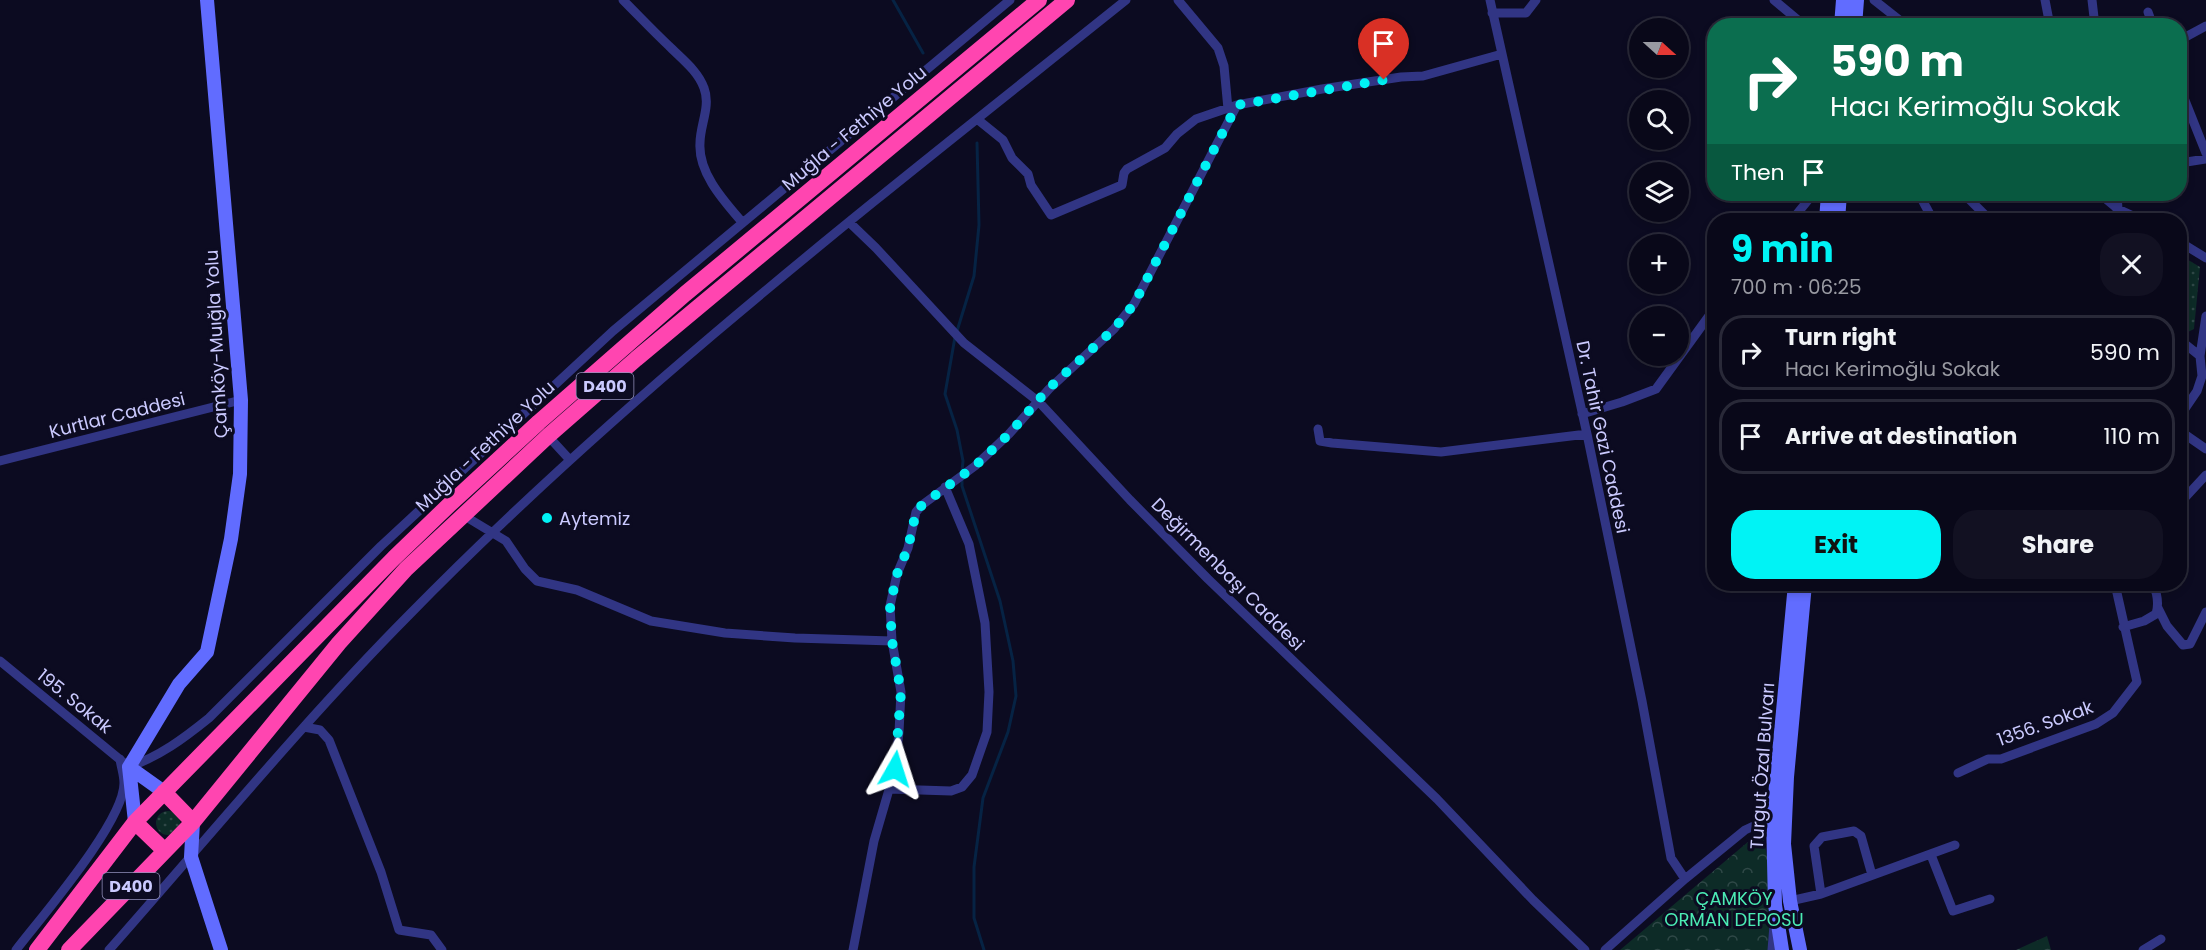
<!DOCTYPE html>
<meta charset="utf-8">
<style>
:root{--surface:#090819;--page:#121122;--text:#f1f3f6;--muted:#999aa2;--line:#292938;--accent:#00f3f5}
body{margin:0;font-family:Poppins,sans-serif;background:var(--page);color:var(--text);height:100vh;display:flex;flex-direction:column;font-size:22px;white-space:nowrap}
*{box-sizing:border-box;margin:0}
p{font-size:20px;color:var(--muted)}
.icon{flex:none;width:33px;height:33px;fill:none;stroke:currentColor;stroke-width:2;stroke-linecap:round;stroke-linejoin:round}
.map{position:relative;flex:1;overflow:hidden}
.side{position:absolute;left:1707px;top:213px;width:480px;height:378px;display:flex;flex-direction:column;background:var(--surface);border-radius:24px;box-shadow:0 3px 9px #0003,0 0 0 2px var(--line)}
.side>*{flex:none}
.guide{position:absolute;left:1707px;top:18px;width:480px;height:183px;border-radius:24px;box-shadow:0 3px 9px #0003,0 0 0 2px var(--line);background:#0b6e4f;color:#fff;overflow:hidden}
.needle{width:39px;rotate:111deg}
.tools{position:absolute;left:1629px;top:18px;display:grid;gap:12px}
.tools a{display:grid;place-items:center;width:60px;height:60px;border-radius:50%;background:var(--surface);box-shadow:0 3px 9px #0003,0 0 0 2px var(--line);font-size:30px}
.pin{position:absolute;display:grid;place-items:center;width:51px;height:51px;color:#fff;margin:-62px -26px;border-radius:50% 50% 50% 0;rotate:-45deg;box-shadow:0 0 6px #0007}
.pin .icon{rotate:45deg}
.me{position:absolute;width:66px;margin:-33px;rotate:6deg;stroke-linejoin:round;filter:drop-shadow(0 0 4px #0008)}
.turn{display:flex;align-items:center;gap:21px;height:126px;padding:0 24px;font-size:27px}
.turn .icon{width:78px;height:78px;stroke-width:2.5}
.turn b{display:block;font-size:42px;line-height:51px}
.then{display:flex;align-items:center;height:57px;padding:0 24px;background:#0003;gap:12px;font-size:22px}
.round{display:grid;place-items:center;flex:none;width:63px;height:63px;border-radius:24px;background:var(--page)}
.summary{display:flex;align-items:center;justify-content:space-between;height:102px;padding:0 24px}
h1{font-size:36px;font-weight:700;line-height:45px;color:var(--accent)}
.cta{display:flex;gap:12px;margin-top:auto;padding:12px 24px}
.cta a{flex:1;height:69px;border-radius:24px;background:var(--accent);color:#111;font-size:24px;font-weight:700;line-height:69px;text-align:center}
.cta a+a{background:var(--page);color:var(--text)}
ul{padding:0;list-style:none}
li{display:flex;align-items:center;gap:18px;height:75px;margin:0 12px 9px;padding:0 12px;border:3px solid var(--line);border-radius:24px}
li div{flex:1}
li b{display:block;font-size:22px}
li em{font-style:normal}
.map>svg:first-child{display:block}
.green{fill:url(#green-dots)}
.forest{fill:url(#forest-crowns)}
.lines{fill:none;stroke-linecap:round;stroke-linejoin:round}
.stream{stroke:#062344;stroke-width:3}
.street{stroke:#313584;stroke-width:9}
.secondary{stroke:#616cff;stroke-width:14}
.highway{stroke:#ff45b0;stroke-width:16}
.route{stroke:#00f3f5;stroke-width:10;stroke-dasharray:0 18}
.poi-dot{fill:#00f3f5;stroke:#0c0b21;stroke-width:2}
.labels{text-anchor:middle;dominant-baseline:central;stroke-width:6;stroke-linejoin:round;paint-order:stroke}
.shield{fill:#0c0b21;stroke:#9291bc;stroke-width:1.5}
.shield-label{font-size:16px;font-weight:bold;fill:#cbcaff}
.street-label{font-size:18px;fill:#cbcaff;stroke:#0c0b21}
.poi-label{font-size:18px;fill:#cbcaff;stroke:#0c0b21;text-anchor:start}
.park-label{font-size:18px;fill:#4bebb4;stroke:#0c0b21}
</style>
<div class="map">
<svg width="2206" height="950" viewBox="0 0 2206 950">
<defs>
<pattern id="green-dots" width="8" height="8" patternUnits="userSpaceOnUse" patternTransform="scale(1.5)"><rect width="8" height="8" fill="#0d2b27"/><path d="M2 2h.1M6 6h.1" fill="none" stroke="#2f4847" stroke-width="1.8" stroke-linecap="round"/></pattern>
<pattern id="forest-crowns" width="20" height="18" patternUnits="userSpaceOnUse" patternTransform="scale(1.5)"><rect width="20" height="18" fill="#0d2b27"/><path d="M2 6a3 3 0 1 1 6 0M12 15a3 3 0 1 1 6 0" fill="none" stroke="#2f4847"/></pattern>
</defs>
<rect width="100%" height="100%" fill="#0c0b21"/>
<!-- green -->
<path class="green" d="M2180 255 2200 267 2194 329 2182 335H2180Z
M156 823a12 12 0 1 1 24 0a12 12 0 1 1-24 0Z"/>
<!-- forest -->
<path class="forest" d="M1762 830 1785 950H1620Z
M2047 936 2051 950H2016Z"/>
<g class="lines">
<!-- stream -->
<path class="stream" d="M893 0 923 53
M957 331 974 276 979 225 977 143
M955 337 945 394 957 430 963 461 962 471
M962 478V486L1000 601 1013 661 1016 696 1008 732 983 798 974 867V918L984 950"/>
<!-- street -->
<path class="street" d="M623 0C638 15 653 31 669 46 682 59 698 71 704 88 711 106 700 125 700 143 698 173 724 201 742 222
M1178 0 1218 48 1224 66 1228 109
M1490 0 1587 434 1642 701 1671 858 1685 879
M1774 0 1805 26
M1874 0 1907 26
M2045 0 2050 26
M2092 0 2095 26
M2148 12 2153 26
M1492 13H1526L1536 0
M2180 40 2206 26
M2180 88 2206 153
M977 119 1003 140 1012 158 1028 174 1031 185 1051 215 1122 185 1124 173 1127 169 1165 148 1177 134 1196 119 1237 105 1322 89 1401 77 1423 76 1502 54
M2180 163 2206 159
M1919 194 1933 220
M1964 194 1990 220
M2100 194 2118 209 2142 220
M1792 220 1813 194
M2114 220 2118 209 2117 194
M849 222 876 248 964 343 1039 402 1130 500 1208 579 1437 799 1533 900 1585 950
M2180 242 2206 258
M2180 340 2200 356 2202 376 2197 391 2180 416
M2200 356 2206 316
M1582 414 1622 402 1656 389 1714 309
M1318 429 1320 441 1332 443 1441 452 1587 434
M2180 431 2206 449
M548 436 570 460
M0 461 241 400
M2180 503 2206 475
M463 515 506 541 525 569 537 581 577 590 651 621 725 633 795 638 892 641
M2158 608 2167 626 2183 645 2190 644 2206 612
M2123 627 2144 621 2156 614C2159 604 2157 593 2153 584
M0 661 129 767C160 756 183 739 209 718L381 546 613 331 1010 0
M304 727 320 730 329 740 381 872 399 930 431 935 442 950
M1958 773 1988 759H2001L2096 724 2113 713 2137 682 2115 584
M889 789 951 791 962 787 972 775 987 732 989 692 985 623 969 544 945 487
M1931 855 1953 911 1990 899
M1821 894 1814 846 1822 837 1854 831 1861 836 1872 875
M1790 901 1821 894 1955 845
M16 950C42 916 124 822 124 783 124 775 121 767 120 759
M109 950C208 838 303 722 408 616 629 390 880 197 1126 0
M853 950 874 841 895 769 899 732 901 692 892 641 890 606 897 574 908 548 916 512 922 505 975 466 1009 434 1049 389 1114 329 1134 304 1237 105
M1605 950 1685 879 1745 830 1773 817
M1772 950 1774 925
M2143 950 2161 939"/>
<!-- secondary -->
<path class="secondary" d="M1841 26 1843 0
M1855 26 1857 0
M1826 220 1828 194
M1838 220 1840 194
M129 767 179 684 207 652 231 539 240 474 241 400 207 0
M129 767 135 822
M129 767 164 792
M193 822 191 857 221 950
M1782 950 1775 905 1773 817 1795 584
M1800 950 1790 901 1784 844 1787 777 1805 584"/>
<!-- highway -->
<path class="highway" d="M164 792 193 822
M135 822 165 851
M37 950 135 822 394 558 449 505 539 422 685 294 1039 0
M69 950 193 822 339 643 406 569 548 436 636 359 1067 0"/>
</g>
<g class="lines">
<!-- route -->
<path class="route" d="M895 769 901 692 892 641 890 606 897 574 908 548 916 512 922 505 975 466 1009 434 1048 389 1114 329 1134 304 1237 105 1384 80"/>
</g>
<!-- markers -->
<circle class="poi-dot" cx="547" cy="518" r="6"/>
<g class="labels">
<!-- shield labels -->
<g class="shield">
<rect x="576.5" y="373" width="57" height="26" rx="4.5"/>
<rect x="102.5" y="873" width="57" height="26" rx="4.5"/>
</g>
<g class="shield-label">
<text x="605" y="386">D400</text>
<text x="131" y="886">D400</text>
</g>
<!-- street labels -->
<g class="street-label">
<text transform="translate(854 128) rotate(-40)">Muğla - Fethiye Yolu</text>
<text transform="translate(216 344) rotate(-93)">Çamköy-Muığla Yolu</text>
<text transform="translate(117 415) rotate(-14)">Kurtlar Caddesi</text>
<text transform="translate(1603 437) rotate(78)">Dr. Tahir Gazi Caddesi</text>
<text transform="translate(485 446) rotate(-43)">Muğla - Fethiye Yolu</text>
<text transform="translate(1228 574) rotate(45)">Değirmenbaşı Caddesi</text>
<text transform="translate(75 701) rotate(39)">195. Sokak</text>
<text transform="translate(2045 723) rotate(-20)">1356. Sokak</text>
<text transform="translate(1762 766) rotate(-86)">Turgut Özal Bulvarı</text>
</g>
<!-- poi labels -->
<g class="poi-label">
<text x="559" y="518">Aytemiz</text>
</g>
<!-- park labels -->
<g class="park-label">
<text x="1734" y="898">ÇAMKÖY<tspan x="1734" dy="21">ORMAN DEPOSU</tspan></text>
</g>
</g>
</svg>
<div class="tools">
<a><svg class="needle" viewBox="-14 -14 28 28"><path d="M0-13l5 13h-10z" fill="#e53935"/><path d="M0 13l5-13h-10z" fill="#999aa2"/></svg></a>
<a><svg class="icon" aria-label="search" viewBox="0 0 24 24"><circle cx="10" cy="10" r="6"/><path d="M15 15l6 6"/></svg></a>
<a><svg class="icon" aria-label="layers" viewBox="0 0 24 24"><path d="M12 4l9 5-9 5-9-5zM3 14l9 5 9-5"/></svg></a>
<a>+</a>
<a>−</a>
</div>
<div class="pin" style="left:1384px;top:80px;background:#d93025"><svg class="icon" aria-label="arrive" viewBox="0 0 24 24"><path d="M6 21V4h12l-3 4 3 4H6"/></svg></div>
<svg class="me" style="left:895px;top:769px" viewBox="-20 -20 40 40"><path d="M0-17L14 15 0 8-14 15z" fill="#00f3f5" stroke="#fff" stroke-width="4"/></svg>
<div class="guide">
<div class="turn"><svg class="icon" aria-label="right" viewBox="0 0 24 24"><path d="M7 20v-9h11M14 6l5 5-5 5"/></svg><div><b>590 m</b>Hacı Kerimoğlu Sokak</div></div>
<div class="then">Then<svg class="icon" aria-label="arrive" viewBox="0 0 24 24"><path d="M6 21V4h12l-3 4 3 4H6"/></svg></div>
</div>
<section class="side">
<div class="summary"><div><h1>9 min</h1><p>700 m · 06:25</p></div><a class="round"><svg class="icon" aria-label="close" viewBox="0 0 24 24"><path d="M6 6l12 12M18 6L6 18"/></svg></a></div>
<ul>
<li><svg class="icon" aria-label="right" viewBox="0 0 24 24"><path d="M7 20v-9h11M14 6l5 5-5 5"/></svg><div><b>Turn right</b><p>Hacı Kerimoğlu Sokak</p></div><em>590 m</em></li>
<li><svg class="icon" aria-label="arrive" viewBox="0 0 24 24"><path d="M6 21V4h12l-3 4 3 4H6"/></svg><div><b>Arrive at destination</b></div><em>110 m</em></li>
</ul>
<div class="cta"><a>Exit</a><a>Share</a></div>
</section>
</div>
